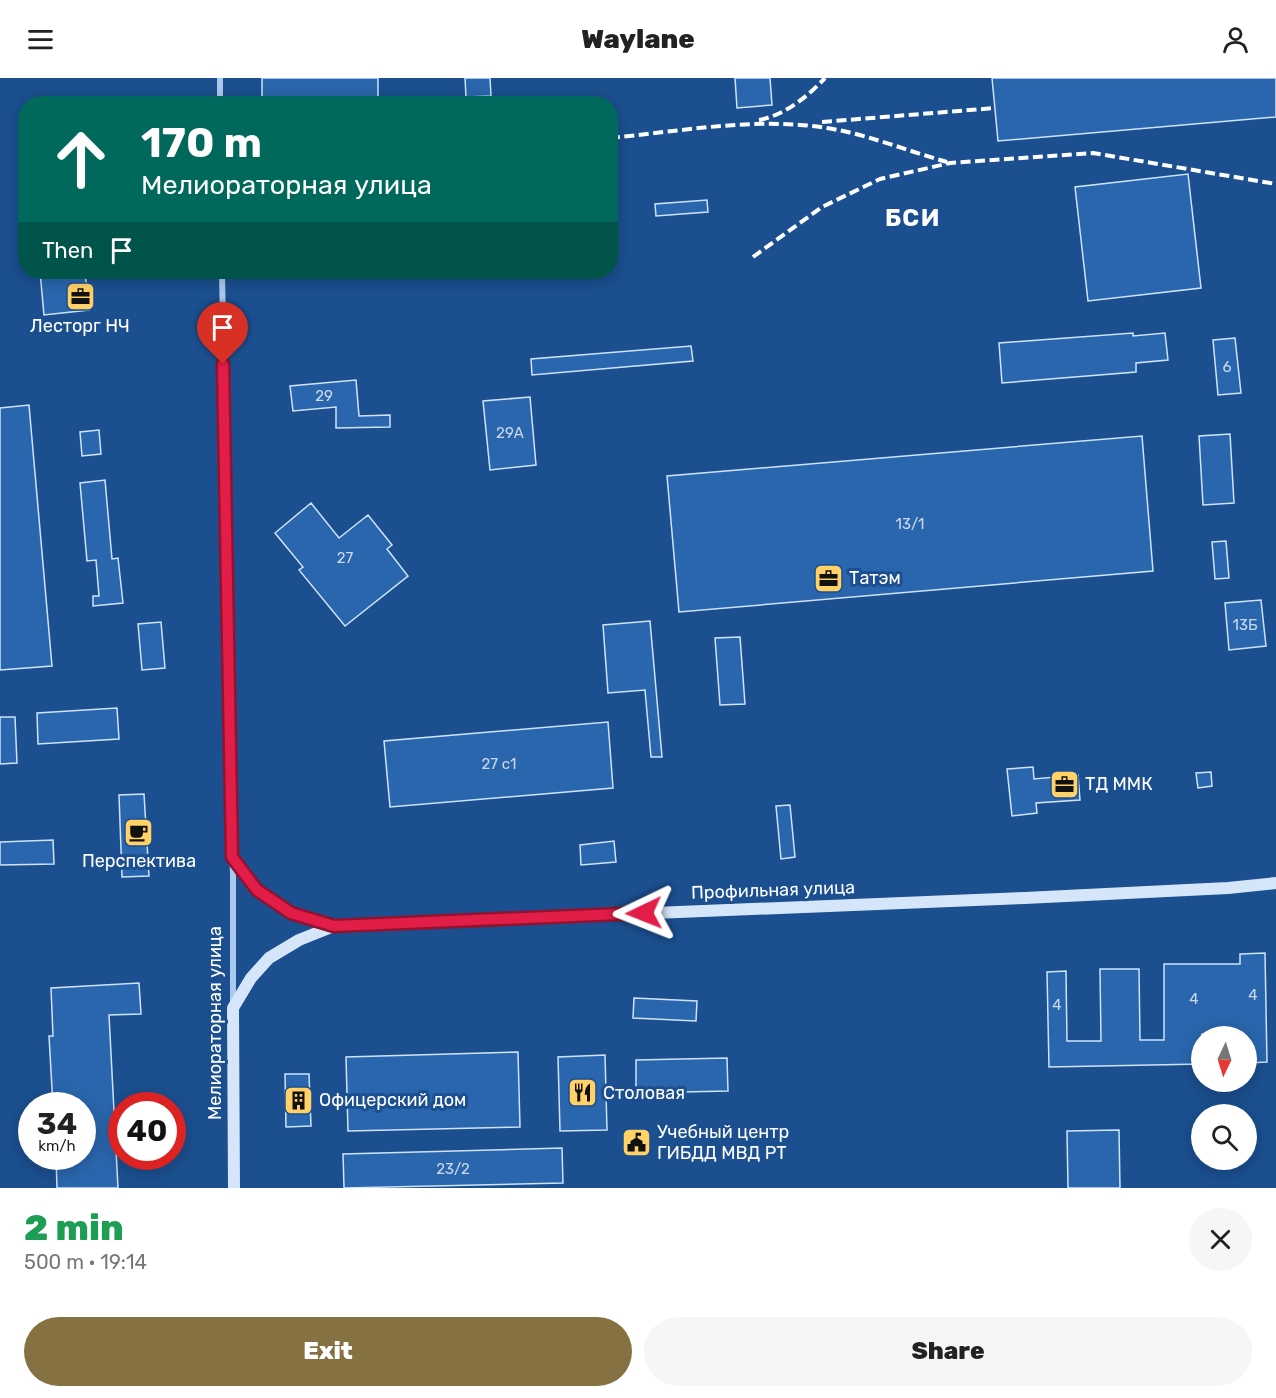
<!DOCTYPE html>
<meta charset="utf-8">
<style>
:root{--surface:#fff;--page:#f6f6f6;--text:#222;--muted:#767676;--accent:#857141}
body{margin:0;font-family:Rubik,sans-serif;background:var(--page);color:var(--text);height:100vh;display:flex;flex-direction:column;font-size:22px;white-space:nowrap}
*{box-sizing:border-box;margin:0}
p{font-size:20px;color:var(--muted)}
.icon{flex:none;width:33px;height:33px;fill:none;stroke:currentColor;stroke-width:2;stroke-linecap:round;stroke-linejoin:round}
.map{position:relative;height:1110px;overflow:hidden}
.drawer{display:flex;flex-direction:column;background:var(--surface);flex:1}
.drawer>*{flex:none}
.hud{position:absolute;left:18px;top:18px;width:600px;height:183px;border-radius:24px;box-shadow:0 3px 15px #0003;background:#00695c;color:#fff;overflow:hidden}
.needle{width:39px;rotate:184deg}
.tools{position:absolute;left:1191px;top:948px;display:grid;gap:12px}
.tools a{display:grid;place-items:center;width:66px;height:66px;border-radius:50%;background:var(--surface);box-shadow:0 3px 15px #0003;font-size:30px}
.speed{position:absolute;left:18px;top:1014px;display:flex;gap:12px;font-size:30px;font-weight:700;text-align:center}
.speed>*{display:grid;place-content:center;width:78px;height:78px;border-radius:50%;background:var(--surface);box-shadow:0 3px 15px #0003;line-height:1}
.speed small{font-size:15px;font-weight:400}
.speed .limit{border:9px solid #d22;background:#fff;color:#111}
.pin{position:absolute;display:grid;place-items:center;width:51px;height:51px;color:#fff;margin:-62px -26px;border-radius:50% 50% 50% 0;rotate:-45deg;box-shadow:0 0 6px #0007}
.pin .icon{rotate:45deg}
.me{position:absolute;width:66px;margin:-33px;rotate:268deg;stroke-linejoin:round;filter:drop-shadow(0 0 4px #0008)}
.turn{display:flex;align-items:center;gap:21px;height:126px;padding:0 24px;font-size:27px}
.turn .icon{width:78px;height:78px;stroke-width:2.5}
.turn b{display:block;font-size:42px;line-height:51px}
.then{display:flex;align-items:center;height:57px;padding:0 24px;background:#0003;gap:12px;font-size:22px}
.round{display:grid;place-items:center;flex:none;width:63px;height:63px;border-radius:32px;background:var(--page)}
.head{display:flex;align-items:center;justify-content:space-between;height:102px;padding:0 24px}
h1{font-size:36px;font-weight:800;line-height:45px;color:#1e9e55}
.action{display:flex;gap:12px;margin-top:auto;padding:12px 24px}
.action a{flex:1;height:69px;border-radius:36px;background:var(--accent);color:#fff;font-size:24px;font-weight:800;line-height:69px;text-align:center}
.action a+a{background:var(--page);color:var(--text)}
header{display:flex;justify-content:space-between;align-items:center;height:78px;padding:0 24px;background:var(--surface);font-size:27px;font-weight:800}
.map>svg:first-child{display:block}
.building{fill:#2a66ad;stroke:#cfe3fa;stroke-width:1.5}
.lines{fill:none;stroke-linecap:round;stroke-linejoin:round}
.street{stroke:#a9c9ee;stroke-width:6}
.secondary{stroke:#d6e6fa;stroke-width:12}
.rail{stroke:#fff;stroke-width:4;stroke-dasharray:10 4.5;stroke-linecap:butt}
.route-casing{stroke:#92132f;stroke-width:15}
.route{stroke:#e11d48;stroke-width:10}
.labels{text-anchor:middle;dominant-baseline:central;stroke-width:6;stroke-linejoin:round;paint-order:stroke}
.number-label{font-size:15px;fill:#cad9ea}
.poi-label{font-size:18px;fill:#fff;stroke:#1b4f8f;text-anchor:start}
.street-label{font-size:18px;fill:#fff;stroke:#1b4f8f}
.district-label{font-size:24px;font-weight:bold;letter-spacing:1.5px;fill:#fff;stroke:#1b4f8f}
</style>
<header><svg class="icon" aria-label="menu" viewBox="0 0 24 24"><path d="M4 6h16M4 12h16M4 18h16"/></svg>Waylane<svg class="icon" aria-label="person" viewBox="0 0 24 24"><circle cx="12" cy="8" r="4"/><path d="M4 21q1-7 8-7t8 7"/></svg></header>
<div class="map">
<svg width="1276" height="1110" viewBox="0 0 1276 1110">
<rect width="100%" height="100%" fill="#1b4f8f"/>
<!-- building -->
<path class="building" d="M262 0H378V26H262Z
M465 0H490L491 18 466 19Z
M735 0H770L772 27 737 30Z
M992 0H1276V39L998 63Z
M1188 96 1201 210 1088 223 1075 109Z
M707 122 708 134 656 138 655 126Z
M40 194H85L89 232 44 237Z
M1133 255V258L1165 255 1168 282 1136 285V294L1002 305 999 265Z
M1235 260 1241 315 1218 317 1213 262Z
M691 268 693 283 532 297 531 281Z
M356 302 359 338 390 337V349L336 350V329L293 333 290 308Z
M530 319 536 387 490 392 483 323Z
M29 327 52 588 0 592V330Z
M99 352 101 376 82 378 80 354Z
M1230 356 1234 425 1203 427 1199 358Z
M1142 358 1153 493 679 534 667 398Z
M105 402 112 481 118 480 123 525 93 528V518H99L96 482 87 483 80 405Z
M311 425 339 460 368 437 392 467 387 471 408 498 345 548 299 492 303 489 275 455Z
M1226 463 1229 500 1215 501 1212 464Z
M1261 522 1266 568 1229 572 1225 525Z
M650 543 662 679H651L645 612 608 615 603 547Z
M161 544 165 590 142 592 138 546Z
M740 559 745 626 720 627 715 560Z
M117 630 119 661 38 666 37 635Z
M0 639H15L17 685 0 686Z
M608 644 613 710 390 729 384 663Z
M1033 689 1034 701 1078 697 1080 722 1036 725 1037 735 1012 738 1007 691Z
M1211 694 1212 708 1198 710 1196 695Z
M144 716 149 798 122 799 119 717Z
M790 727 795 779 781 781 776 728Z
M53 762 54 786 0 787V764Z
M614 763 616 784 581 787 580 767Z
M1265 875 1267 984 1246 985V958H1242V956H1202V986L1049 989 1047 894 1066 893 1067 963H1101L1100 891H1139L1140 962H1164V886H1240V876Z
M139 905 141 936 109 937 118 1110H57L56 1078H82V1028H53L49 958H53L51 910Z
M634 920 697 923 696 943 633 940Z
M518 974 520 1049 348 1053 346 979Z
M605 977 607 1052 560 1053 558 979Z
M727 980 728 1013 636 1015V982Z
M285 996H309L311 1048 286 1049Z
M1119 1052 1120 1110H1068L1067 1053Z
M562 1070 563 1105 344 1110 343 1076Z"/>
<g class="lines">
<!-- street -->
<path class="street" d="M220 0V26
M222 194 233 799V925
M233 780 257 812 291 835 330 847"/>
<!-- secondary -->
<path class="secondary" d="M234 1110 233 930 251 900 269 880 299 862 334 848 1025 820 1228 810 1276 805"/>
<!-- rail -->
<path class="rail" d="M759 42C785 37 807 19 825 0
M822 44 995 30
M610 60C685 53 763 37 838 52 874 59 911 74 947 84
M753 179 822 129 880 101 950 85 1093 75 1276 106"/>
</g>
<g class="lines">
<defs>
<path id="route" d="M223 286 232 779 257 812 291 835 334 848 644 835"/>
</defs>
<!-- route casing -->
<use href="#route" class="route-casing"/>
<!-- route -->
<use href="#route" class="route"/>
</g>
<!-- icons -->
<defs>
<symbol id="office-square" viewBox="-11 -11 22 22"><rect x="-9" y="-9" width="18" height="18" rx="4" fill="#ffd166" stroke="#1b4f8f"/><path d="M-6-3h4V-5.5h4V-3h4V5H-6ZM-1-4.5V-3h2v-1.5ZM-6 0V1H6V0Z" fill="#111"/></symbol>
<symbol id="cafe-square" viewBox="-11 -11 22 22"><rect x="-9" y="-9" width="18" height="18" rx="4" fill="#ffd166" stroke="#1b4f8f"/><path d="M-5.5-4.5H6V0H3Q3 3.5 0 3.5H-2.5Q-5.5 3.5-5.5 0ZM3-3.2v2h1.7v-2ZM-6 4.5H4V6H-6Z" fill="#111"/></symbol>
<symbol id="restaurant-square" viewBox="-11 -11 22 22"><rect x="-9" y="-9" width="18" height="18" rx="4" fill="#ffd166" stroke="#1b4f8f"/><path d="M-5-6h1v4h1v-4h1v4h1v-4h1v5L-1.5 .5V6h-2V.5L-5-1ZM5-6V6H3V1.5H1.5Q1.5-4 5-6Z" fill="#111"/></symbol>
<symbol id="building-square" viewBox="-11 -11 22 22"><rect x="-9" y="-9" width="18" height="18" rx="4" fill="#ffd166" stroke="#1b4f8f"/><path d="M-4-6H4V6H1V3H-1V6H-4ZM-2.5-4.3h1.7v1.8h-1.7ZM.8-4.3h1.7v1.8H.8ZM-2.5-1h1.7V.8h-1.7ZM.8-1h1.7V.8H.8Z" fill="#111"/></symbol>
<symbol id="civic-square" viewBox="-11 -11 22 22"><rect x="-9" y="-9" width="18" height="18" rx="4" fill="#ffd166" stroke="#1b4f8f"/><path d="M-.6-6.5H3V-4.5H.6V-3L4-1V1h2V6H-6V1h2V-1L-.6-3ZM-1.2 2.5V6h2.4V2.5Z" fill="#111"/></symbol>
</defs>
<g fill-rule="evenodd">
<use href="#office-square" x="64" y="202" width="33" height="33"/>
<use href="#office-square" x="812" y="484" width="33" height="33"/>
<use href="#office-square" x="1048" y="690" width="33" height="33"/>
<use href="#cafe-square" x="122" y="738" width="33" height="33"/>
<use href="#restaurant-square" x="566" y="998" width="33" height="33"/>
<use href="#building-square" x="282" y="1006" width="33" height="33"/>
<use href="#civic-square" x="620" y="1048" width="33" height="33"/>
</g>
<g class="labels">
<!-- number labels -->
<g class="number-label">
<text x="1227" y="289">6</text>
<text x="324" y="318">29</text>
<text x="510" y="355">29А</text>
<text x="910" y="446">13/1</text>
<text x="345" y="480">27</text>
<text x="1245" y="547">13Б</text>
<text x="499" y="686">27 с1</text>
<text x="1253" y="917">4</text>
<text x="1194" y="921">4</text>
<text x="1057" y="927">4</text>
<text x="453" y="1091">23/2</text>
</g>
<!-- poi labels -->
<g class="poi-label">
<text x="80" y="248" text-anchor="middle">Лесторг НЧ</text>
<text x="849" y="500">Татэм</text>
<text x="1085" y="706">ТД ММК</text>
<text x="139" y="783" text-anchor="middle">Перспектива</text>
<text x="603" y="1015">Столовая</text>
<text x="319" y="1022">Офицерский дом</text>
<text x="657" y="1054">Учебный центр<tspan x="657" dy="21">ГИБДД МВД РТ</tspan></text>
</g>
<!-- street labels -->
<g class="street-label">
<text transform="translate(773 812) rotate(-2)">Профильная улица</text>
<text transform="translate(215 945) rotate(-90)">Мелиораторная улица</text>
</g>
<!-- district labels -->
<g class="district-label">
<text x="913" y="140">БСИ</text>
</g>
</g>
</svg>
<div class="tools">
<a><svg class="needle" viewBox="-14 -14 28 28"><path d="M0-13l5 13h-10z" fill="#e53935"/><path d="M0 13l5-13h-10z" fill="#767676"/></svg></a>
<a><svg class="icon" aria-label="search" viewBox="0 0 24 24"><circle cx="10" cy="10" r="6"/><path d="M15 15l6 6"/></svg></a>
</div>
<div class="speed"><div>34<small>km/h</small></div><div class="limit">40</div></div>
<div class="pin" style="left:223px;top:286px;background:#d93025"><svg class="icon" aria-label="arrive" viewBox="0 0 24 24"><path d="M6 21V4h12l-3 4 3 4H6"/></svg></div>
<svg class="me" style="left:644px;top:835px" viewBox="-20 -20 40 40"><path d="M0-17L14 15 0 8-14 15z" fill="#e11d48" stroke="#fff" stroke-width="4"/></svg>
<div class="hud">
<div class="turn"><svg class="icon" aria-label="ahead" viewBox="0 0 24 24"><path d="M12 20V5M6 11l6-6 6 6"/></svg><div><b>170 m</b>Мелиораторная улица</div></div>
<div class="then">Then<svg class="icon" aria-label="arrive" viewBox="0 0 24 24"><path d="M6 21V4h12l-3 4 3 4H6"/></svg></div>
</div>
</div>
<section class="drawer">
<div class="head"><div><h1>2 min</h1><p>500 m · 19:14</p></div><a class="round"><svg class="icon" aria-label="close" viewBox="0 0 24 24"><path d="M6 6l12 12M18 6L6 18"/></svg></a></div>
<div class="action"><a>Exit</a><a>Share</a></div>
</section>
